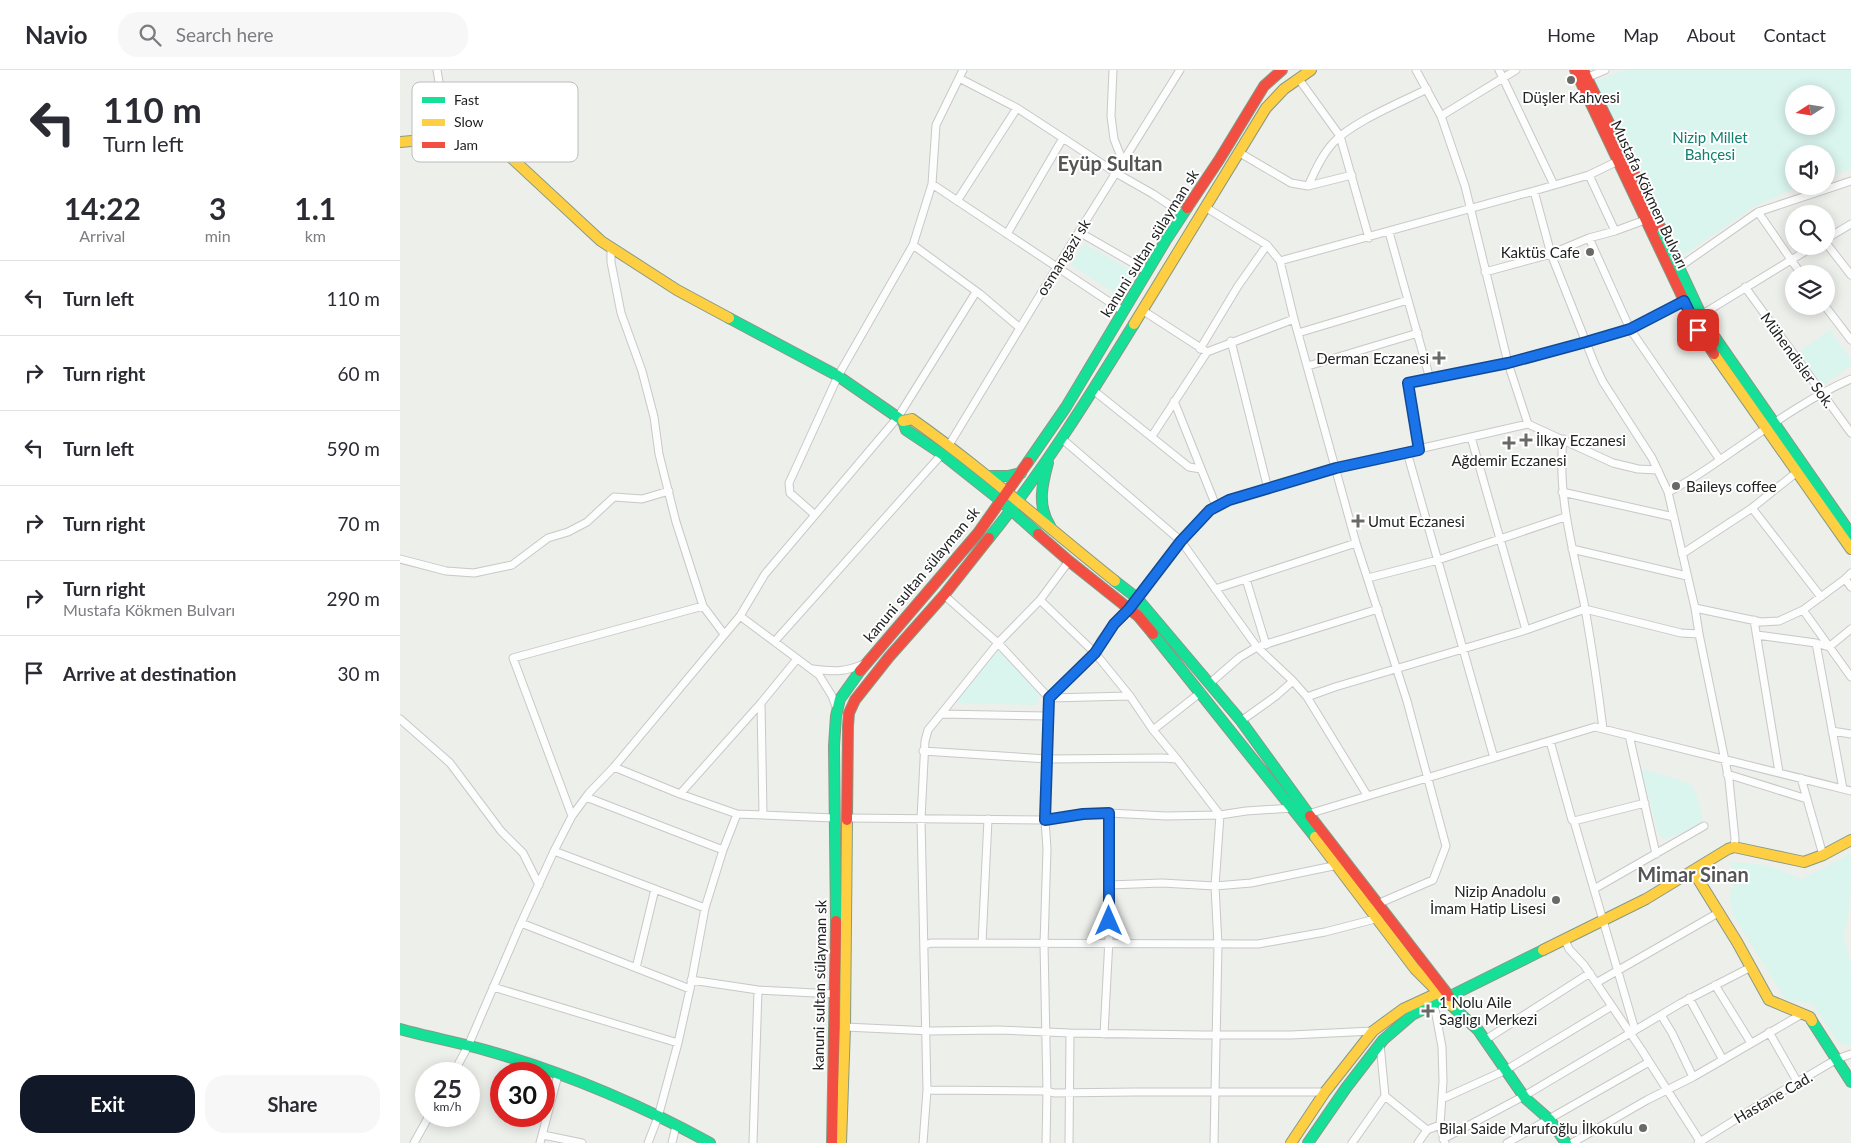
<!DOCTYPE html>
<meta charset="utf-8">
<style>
:root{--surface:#fff;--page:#f7f7f7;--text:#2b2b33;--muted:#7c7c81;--line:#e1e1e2;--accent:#111827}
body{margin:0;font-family:Lato,sans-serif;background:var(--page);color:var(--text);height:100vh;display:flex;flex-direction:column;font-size:19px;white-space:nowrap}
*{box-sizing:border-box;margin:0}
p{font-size:16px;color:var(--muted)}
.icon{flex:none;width:28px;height:28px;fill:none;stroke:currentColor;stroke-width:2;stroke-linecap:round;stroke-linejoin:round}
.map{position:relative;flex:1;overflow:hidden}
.panel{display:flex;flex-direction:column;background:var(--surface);width:400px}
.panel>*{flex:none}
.guide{background:#fff;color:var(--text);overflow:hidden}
.needle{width:32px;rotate:258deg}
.tools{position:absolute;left:1385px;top:15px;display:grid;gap:10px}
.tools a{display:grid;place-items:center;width:50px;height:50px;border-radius:50%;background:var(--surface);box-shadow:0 2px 12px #0003;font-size:25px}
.speed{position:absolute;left:15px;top:992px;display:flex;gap:10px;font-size:25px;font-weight:700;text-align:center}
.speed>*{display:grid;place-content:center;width:65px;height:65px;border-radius:50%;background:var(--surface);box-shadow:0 2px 12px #0003;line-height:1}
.speed small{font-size:12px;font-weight:400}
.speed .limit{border:8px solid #d22;background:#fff;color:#111}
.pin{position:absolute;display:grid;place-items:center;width:42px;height:42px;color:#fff;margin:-21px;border-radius:10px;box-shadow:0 2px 8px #0006}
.me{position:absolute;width:55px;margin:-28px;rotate:0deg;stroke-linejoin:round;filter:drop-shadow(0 0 4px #0008)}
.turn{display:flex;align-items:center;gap:18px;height:105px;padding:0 20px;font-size:22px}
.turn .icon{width:65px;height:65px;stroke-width:2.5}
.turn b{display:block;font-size:35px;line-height:42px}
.eta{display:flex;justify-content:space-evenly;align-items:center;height:85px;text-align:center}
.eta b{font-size:30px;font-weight:700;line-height:35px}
.cta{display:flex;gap:10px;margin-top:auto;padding:10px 20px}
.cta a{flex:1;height:58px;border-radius:20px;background:var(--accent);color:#fff;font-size:20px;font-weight:700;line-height:58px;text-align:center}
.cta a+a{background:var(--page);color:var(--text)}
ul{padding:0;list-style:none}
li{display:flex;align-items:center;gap:15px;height:75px;padding:0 20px;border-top:1px solid var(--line)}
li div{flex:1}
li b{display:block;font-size:19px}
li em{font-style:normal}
header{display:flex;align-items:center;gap:30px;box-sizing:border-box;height:70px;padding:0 25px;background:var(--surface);border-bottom:1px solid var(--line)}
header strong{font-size:24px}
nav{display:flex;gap:28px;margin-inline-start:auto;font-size:18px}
.search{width:350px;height:45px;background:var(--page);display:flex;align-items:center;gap:12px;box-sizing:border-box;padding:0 18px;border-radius:20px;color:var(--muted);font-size:19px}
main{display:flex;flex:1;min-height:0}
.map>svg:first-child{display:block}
.park{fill:#daf4ee;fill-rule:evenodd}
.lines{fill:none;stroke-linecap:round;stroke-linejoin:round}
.street-casing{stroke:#c8c8c7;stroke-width:9}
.fast-casing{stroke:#879a83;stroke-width:12}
.slow-casing{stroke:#879a83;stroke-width:12}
.jam-casing{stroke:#879a83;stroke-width:12}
.street{stroke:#fcfdfc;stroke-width:7}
.fast{stroke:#16e098;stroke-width:10}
.slow{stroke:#ffcf43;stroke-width:10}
.jam{stroke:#f24e42;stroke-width:10}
.route-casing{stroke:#114b97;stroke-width:12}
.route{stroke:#1a73e8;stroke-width:9}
.poi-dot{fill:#696a68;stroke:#fff;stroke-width:2}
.labels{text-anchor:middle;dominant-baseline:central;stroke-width:4;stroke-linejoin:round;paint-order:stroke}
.poi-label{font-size:15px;fill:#222;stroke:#fff;text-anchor:end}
.park-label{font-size:15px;fill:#117f6d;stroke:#fff}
.street-label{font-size:15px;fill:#222;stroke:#fff}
.district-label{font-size:20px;font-weight:bold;fill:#555;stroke:#fff}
.key{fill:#fff;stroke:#bdbdbd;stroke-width:1}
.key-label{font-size:14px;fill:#222}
</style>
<header>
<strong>Navio</strong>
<div class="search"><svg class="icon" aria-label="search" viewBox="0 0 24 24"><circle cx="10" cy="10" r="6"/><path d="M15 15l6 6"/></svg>Search here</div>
<nav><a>Home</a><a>Map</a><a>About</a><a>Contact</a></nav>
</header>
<main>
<section class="panel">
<div class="guide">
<div class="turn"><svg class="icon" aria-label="left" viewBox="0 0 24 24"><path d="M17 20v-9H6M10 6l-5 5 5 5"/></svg><div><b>110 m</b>Turn left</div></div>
</div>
<div class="eta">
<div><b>14:22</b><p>Arrival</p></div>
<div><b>3</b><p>min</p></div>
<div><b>1.1</b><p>km</p></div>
</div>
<ul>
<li><svg class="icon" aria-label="left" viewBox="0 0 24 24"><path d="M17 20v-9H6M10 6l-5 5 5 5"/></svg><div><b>Turn left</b></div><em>110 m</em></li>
<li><svg class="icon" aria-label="right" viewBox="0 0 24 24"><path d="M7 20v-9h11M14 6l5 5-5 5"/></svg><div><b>Turn right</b></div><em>60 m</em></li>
<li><svg class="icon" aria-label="left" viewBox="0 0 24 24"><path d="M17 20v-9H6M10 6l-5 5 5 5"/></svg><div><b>Turn left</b></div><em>590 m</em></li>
<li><svg class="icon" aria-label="right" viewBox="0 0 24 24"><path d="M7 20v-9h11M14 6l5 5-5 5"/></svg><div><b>Turn right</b></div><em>70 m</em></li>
<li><svg class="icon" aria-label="right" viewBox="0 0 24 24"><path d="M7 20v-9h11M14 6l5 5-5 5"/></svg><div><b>Turn right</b><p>Mustafa Kökmen Bulvarı</p></div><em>290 m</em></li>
<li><svg class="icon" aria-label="arrive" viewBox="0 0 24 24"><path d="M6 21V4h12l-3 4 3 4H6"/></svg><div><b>Arrive at destination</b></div><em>30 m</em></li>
</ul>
<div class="cta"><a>Exit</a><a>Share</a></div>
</section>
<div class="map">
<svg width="1451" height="1073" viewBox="0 0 1451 1073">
<rect width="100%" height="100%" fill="#edefeb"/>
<!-- park -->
<path class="park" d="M1226 0H1451V99L1426 106V84H1394V116H1399L1352 138 1279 188 1194 11ZM1394 24H1426V56H1394Z
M684 174 733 201 718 225 671 195Z
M1430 260 1451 290V295L1422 316 1398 282Z
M596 577 639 618 638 633 635 635 560 633 554 630Z
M1241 700H1247L1291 714C1296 725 1305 743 1301 755L1265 769 1260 767Z
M1451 784C1451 812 1451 842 1443 867L1451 894V975L1450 976 1438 972 1413 934 1386 930 1333 845 1329 824 1336 809 1330 792 1366 795 1401 809Z"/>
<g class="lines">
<defs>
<path id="street" d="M37 0 39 12
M713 0 711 46 714 69 723 92
M1016 0 1041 46 1065 116 1108 293 1128 354
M1099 0 1154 115
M559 8 617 38 663 68
M898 8 940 66 969 168
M1186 8 1205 0
M1041 46 1116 0
M840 83 891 113 908 116C915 101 922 85 933 73 952 52 1000 33 1027 19
M1189 105 1215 161
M532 114 723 241
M908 116 952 105
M1134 121 1151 184 1195 295 1203 312 1252 388 1268 422 1295 538 1299 564 1329 710 1335 769 1334 777
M557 131 617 38
M805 137 867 175 880 191 1134 121 1189 105 1218 91
M1358 142 1451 111
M679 162 747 201
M989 162 1030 309
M607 164 663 68 716 103 753 124 783 144
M1189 168 1230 259 1320 390
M1426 169 1451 154
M1426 173 1451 205
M513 175 580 224 620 258
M211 177V192L221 243 242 301 254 347 259 384 276 452 303 536
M880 191 894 249 956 473 1007 631 1046 776 1033 810 975 835
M1278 198 1358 142 1401 204
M1085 202 1151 184 1189 168 1215 161 1245 150
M1345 217 1451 363
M1425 236 1451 270
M742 240 807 282 894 249
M1301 245 1414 176
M898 263 1008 230
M831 271 868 419
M800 279 838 216 867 175
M908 296 1018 263
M693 320 789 397 801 399
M774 331 816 436
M752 366 807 282
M1071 367 1126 560
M661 368 781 471 857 577 893 611 907 627 967 725
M1163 369C1157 427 1174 482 1185 538 1192 578 1198 618 1203 659
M549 375 657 197 780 0
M1019 380 1008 313 1108 293 1186 272 1230 259 1284 231
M1007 382 1094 688
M1162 422 1274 447
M1268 422C1291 411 1311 396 1333 381 1371 355 1408 328 1451 309
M1352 438 1421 527
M414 444 390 423 389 413 438 306 513 175 532 114 536 55 563 0
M1172 479 1287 506
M1282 484 1352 438 1397 402
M0 489 46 501 74 503 112 495 148 468 168 462 187 452 214 427 242 429 269 421
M968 508 1038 490 1165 447
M846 509 866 575
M1445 509 1451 517
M815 519 956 473
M544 525 598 573 649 628 730 626 753 660 777 689
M640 530 695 583 730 626
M1295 538 1361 552 1379 551 1403 540 1445 509 1451 503
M1403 540 1451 607
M340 546 419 605 432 626 437 639
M1354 550 1379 702
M1357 565 1416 573 1429 577 1451 559
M375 571 542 384
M1416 573 1443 719
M413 599C435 602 446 602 466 593
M809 614 840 587 857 577 978 539
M907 627 935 617 1126 560 1185 539 1281 563 1299 564
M361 633 397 589
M541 644 648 646
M0 649 50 693 101 761 123 783 139 815
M841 651 876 626 893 611
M753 660 801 622
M1432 661 1451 664
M1229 665 1256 784
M1150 671 1172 750 1174 751 1235 960
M523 681 647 689 761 688 777 689 820 745 815 816 818 875 814 1073
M214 697 280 724 337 744 434 748
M1327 704 1407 729
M1401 708 1423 785
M280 724 361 633 363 744
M186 727 323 780
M905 745 1195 657 1451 721
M172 746 113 588 303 536 324 564
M449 748 645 750 683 744 709 743 766 746 820 745 846 741 893 738
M1174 751 1245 733
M154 781 121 853 290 919
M709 815 762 813 815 816 851 813 938 795
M1194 819 1304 756
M305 838 154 781 172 746 189 723 214 697 340 546 365 504 498 347 576 222
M1165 870 1169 879 1184 895 1241 979 1301 1073
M582 873 588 749
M525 875 531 873 858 874 925 862 979 848
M236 898 255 819
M291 910 358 920 435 924
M1196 913 1318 843
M1315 915 1351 973
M93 917 278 973
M1289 928 1323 990
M1034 934 1042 977 1043 1011 1040 1055 1045 1073
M1261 945 1272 963 1293 1007
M445 957 531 961 598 960 670 963 803 965H891L973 961
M1369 962 1398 1013
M704 964 709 869V743
M1085 970 1190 903
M980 974 985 1026 1027 1060
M53 1004 68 976 121 853
M527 1020 647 1021 654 1023 735 1022H925
M1042 1029 1106 1000 1212 936
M143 1065 182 1073
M1043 1069 1124 1026 1281 933 1351 897
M14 1073 29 1046
M140 1073 158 1005
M248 1073 258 1047 278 973 290 919 305 838 323 780 337 744
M272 1073 276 1056
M353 1073 358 920
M523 1073 527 1020 521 749 525 671 528 660 541 644 598 573 640 530 669 491
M646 1073 647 1021 644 874 647 779 645 750 649 628 695 583 701 570 714 554 729 539 781 471 810 440 829 430 936 398 1128 354 1213 393 1238 399 1258 400
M669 1073 670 963
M952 1073 985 1026
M1018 1073 1027 1060 1040 1055
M1107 1073 1249 992
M1172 1073 1247 1030 1293 1007 1402 944
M1298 1073 1362 1033 1437 989 1451 984"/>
<path id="fast" d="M1260 157 1305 253 1451 464
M329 248 438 306 503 351 506 360 542 384 600 430 638 464
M628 392 666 337 766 170 787 138
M648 393C642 415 637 435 650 456
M588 406H608L621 403
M589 468C643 401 689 327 734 254
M715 511 737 528 841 651 910 746
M753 564 915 767
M436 851 434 676 436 646 440 629 460 601
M1052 936 1078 960 1125 1028 1150 1050 1166 1073
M1412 951 1451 1012
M0 959C28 967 57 972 85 980 163 1002 239 1034 310 1073
M908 1073 946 1018 983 970 1012 945 1143 880"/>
<path id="slow" d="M0 72 58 67 81 71 103 80 201 171 277 220 329 248
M734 254 866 38 884 19 911 0
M1314 284 1451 479
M503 351 512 349C583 399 647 457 715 511
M915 767 1015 899 1052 936
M1293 801 1337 872 1369 930 1410 947 1412 951
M1143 880 1246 829 1328 779 1334 777 1404 792 1423 785 1451 770
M441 1073 445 957 447 750
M891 1073 925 1022 973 961 1003 939 1044 920"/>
<path id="jam" d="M1175 0 1298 260 1314 284
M1183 0 1260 157
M787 138 819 90 864 16 882 0
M638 464 669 491 738 546 753 564
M460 601 578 463 628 392
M910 746 1049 926
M447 750 448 656 449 643 455 630 489 587 544 525 589 468
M432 1073 436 851"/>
</defs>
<!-- street casing -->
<use href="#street" class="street-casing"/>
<!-- fast casing -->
<use href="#fast" class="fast-casing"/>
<!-- slow casing -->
<use href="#slow" class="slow-casing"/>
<!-- jam casing -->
<use href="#jam" class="jam-casing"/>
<!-- street -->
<use href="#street" class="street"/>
<!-- fast -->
<use href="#fast" class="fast"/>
<!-- slow -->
<use href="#slow" class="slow"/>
<!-- jam -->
<use href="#jam" class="jam"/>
</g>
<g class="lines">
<defs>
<path id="route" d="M709 851V743L683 744 645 750 649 628 695 583 714 554 729 539 781 471 810 440 829 430 936 398 1019 380 1008 313 1108 293 1186 272 1230 259 1284 231 1298 260"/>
</defs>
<!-- route casing -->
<use href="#route" class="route-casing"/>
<!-- route -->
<use href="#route" class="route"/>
</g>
<!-- markers -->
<g class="poi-dot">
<circle cx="1171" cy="10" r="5"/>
<circle cx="1190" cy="182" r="5"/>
<path d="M1036.5 280.5h5v5h5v5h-5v5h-5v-5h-5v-5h5z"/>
<path d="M1123.5 362.5h5v5h5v5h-5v5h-5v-5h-5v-5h5z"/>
<path d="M1106.5 365.5h5v5h5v5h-5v5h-5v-5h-5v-5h5z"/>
<circle cx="1276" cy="416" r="5"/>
<path d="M955.5 443.5h5v5h5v5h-5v5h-5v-5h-5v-5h5z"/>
<circle cx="1156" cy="830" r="5"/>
<path d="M1025.5 933.5h5v5h5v5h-5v5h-5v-5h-5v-5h5z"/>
<circle cx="1243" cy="1058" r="5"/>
</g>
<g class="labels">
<!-- poi labels -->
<g class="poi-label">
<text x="1171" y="27" text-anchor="middle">Düşler Kahvesi</text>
<text x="1180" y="182">Kaktüs Cafe</text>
<text x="1029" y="288">Derman Eczanesi</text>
<text x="1136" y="370" text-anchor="start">İlkay Eczanesi</text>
<text x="1109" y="390" text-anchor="middle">Ağdemir Eczanesi</text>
<text x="1286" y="416" text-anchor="start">Baileys coffee</text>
<text x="968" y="451" text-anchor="start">Umut Eczanesi</text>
<text x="1146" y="821">Nizip Anadolu<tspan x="1146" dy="17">İmam Hatip Lisesi</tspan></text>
<text x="1039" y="932" text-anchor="start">1 Nolu Aile<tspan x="1039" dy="17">Saglıgı Merkezi</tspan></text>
<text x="1233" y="1058">Bilal Saide Marufoğlu İlkokulu</text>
</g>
<!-- park labels -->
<g class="park-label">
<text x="1310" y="67">Nizip Millet<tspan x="1310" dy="17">Bahçesi</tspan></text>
</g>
<!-- street labels -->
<g class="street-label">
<text transform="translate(1250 124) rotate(65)">Mustafa Kökmen Bulvarı</text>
<text transform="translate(749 173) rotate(-58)">kanuni sultan sülayman sk</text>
<text transform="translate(663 187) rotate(-58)">osmangazi sk</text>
<text transform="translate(1398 290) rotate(54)">Mühendisler Sok.</text>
<text transform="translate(521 504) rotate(-50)">kanuni sultan sülayman sk</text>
<text transform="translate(419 915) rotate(-89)">kanuni sultan sülayman sk</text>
<text transform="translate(1373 1027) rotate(-30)">Hastane Cad.</text>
</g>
<!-- district labels -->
<g class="district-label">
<text x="710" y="93">Eyüp Sultan</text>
<text x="1293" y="804">Mimar Sinan</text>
</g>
</g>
<!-- legend -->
<rect x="12" y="12" width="166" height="80" rx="8" class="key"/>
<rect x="22" y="27" width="23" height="6" fill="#16e098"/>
<rect x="22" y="49" width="23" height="7" fill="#ffcf43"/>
<rect x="22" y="72" width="23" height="6" fill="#f24e42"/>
<g class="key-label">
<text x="54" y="35">Fast</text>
<text x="54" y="57">Slow</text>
<text x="54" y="80">Jam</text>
</g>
</svg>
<div class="tools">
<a><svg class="needle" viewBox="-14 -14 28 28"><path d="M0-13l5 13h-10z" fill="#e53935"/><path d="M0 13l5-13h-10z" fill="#7c7c81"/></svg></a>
<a><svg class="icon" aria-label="sound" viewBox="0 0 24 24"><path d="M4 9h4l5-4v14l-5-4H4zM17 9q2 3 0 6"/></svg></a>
<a><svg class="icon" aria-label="search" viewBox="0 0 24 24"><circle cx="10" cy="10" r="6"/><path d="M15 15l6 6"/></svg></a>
<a><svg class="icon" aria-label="layers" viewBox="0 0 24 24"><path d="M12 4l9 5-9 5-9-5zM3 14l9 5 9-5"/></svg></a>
</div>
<div class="speed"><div>25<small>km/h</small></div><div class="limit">30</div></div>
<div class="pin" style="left:1298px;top:260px;background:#d93025"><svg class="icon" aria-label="arrive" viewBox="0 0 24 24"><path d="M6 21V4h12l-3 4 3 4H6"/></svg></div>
<svg class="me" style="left:709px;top:851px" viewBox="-20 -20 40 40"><path d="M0-17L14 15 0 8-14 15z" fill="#1a73e8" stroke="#fff" stroke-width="4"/></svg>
</div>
</main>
